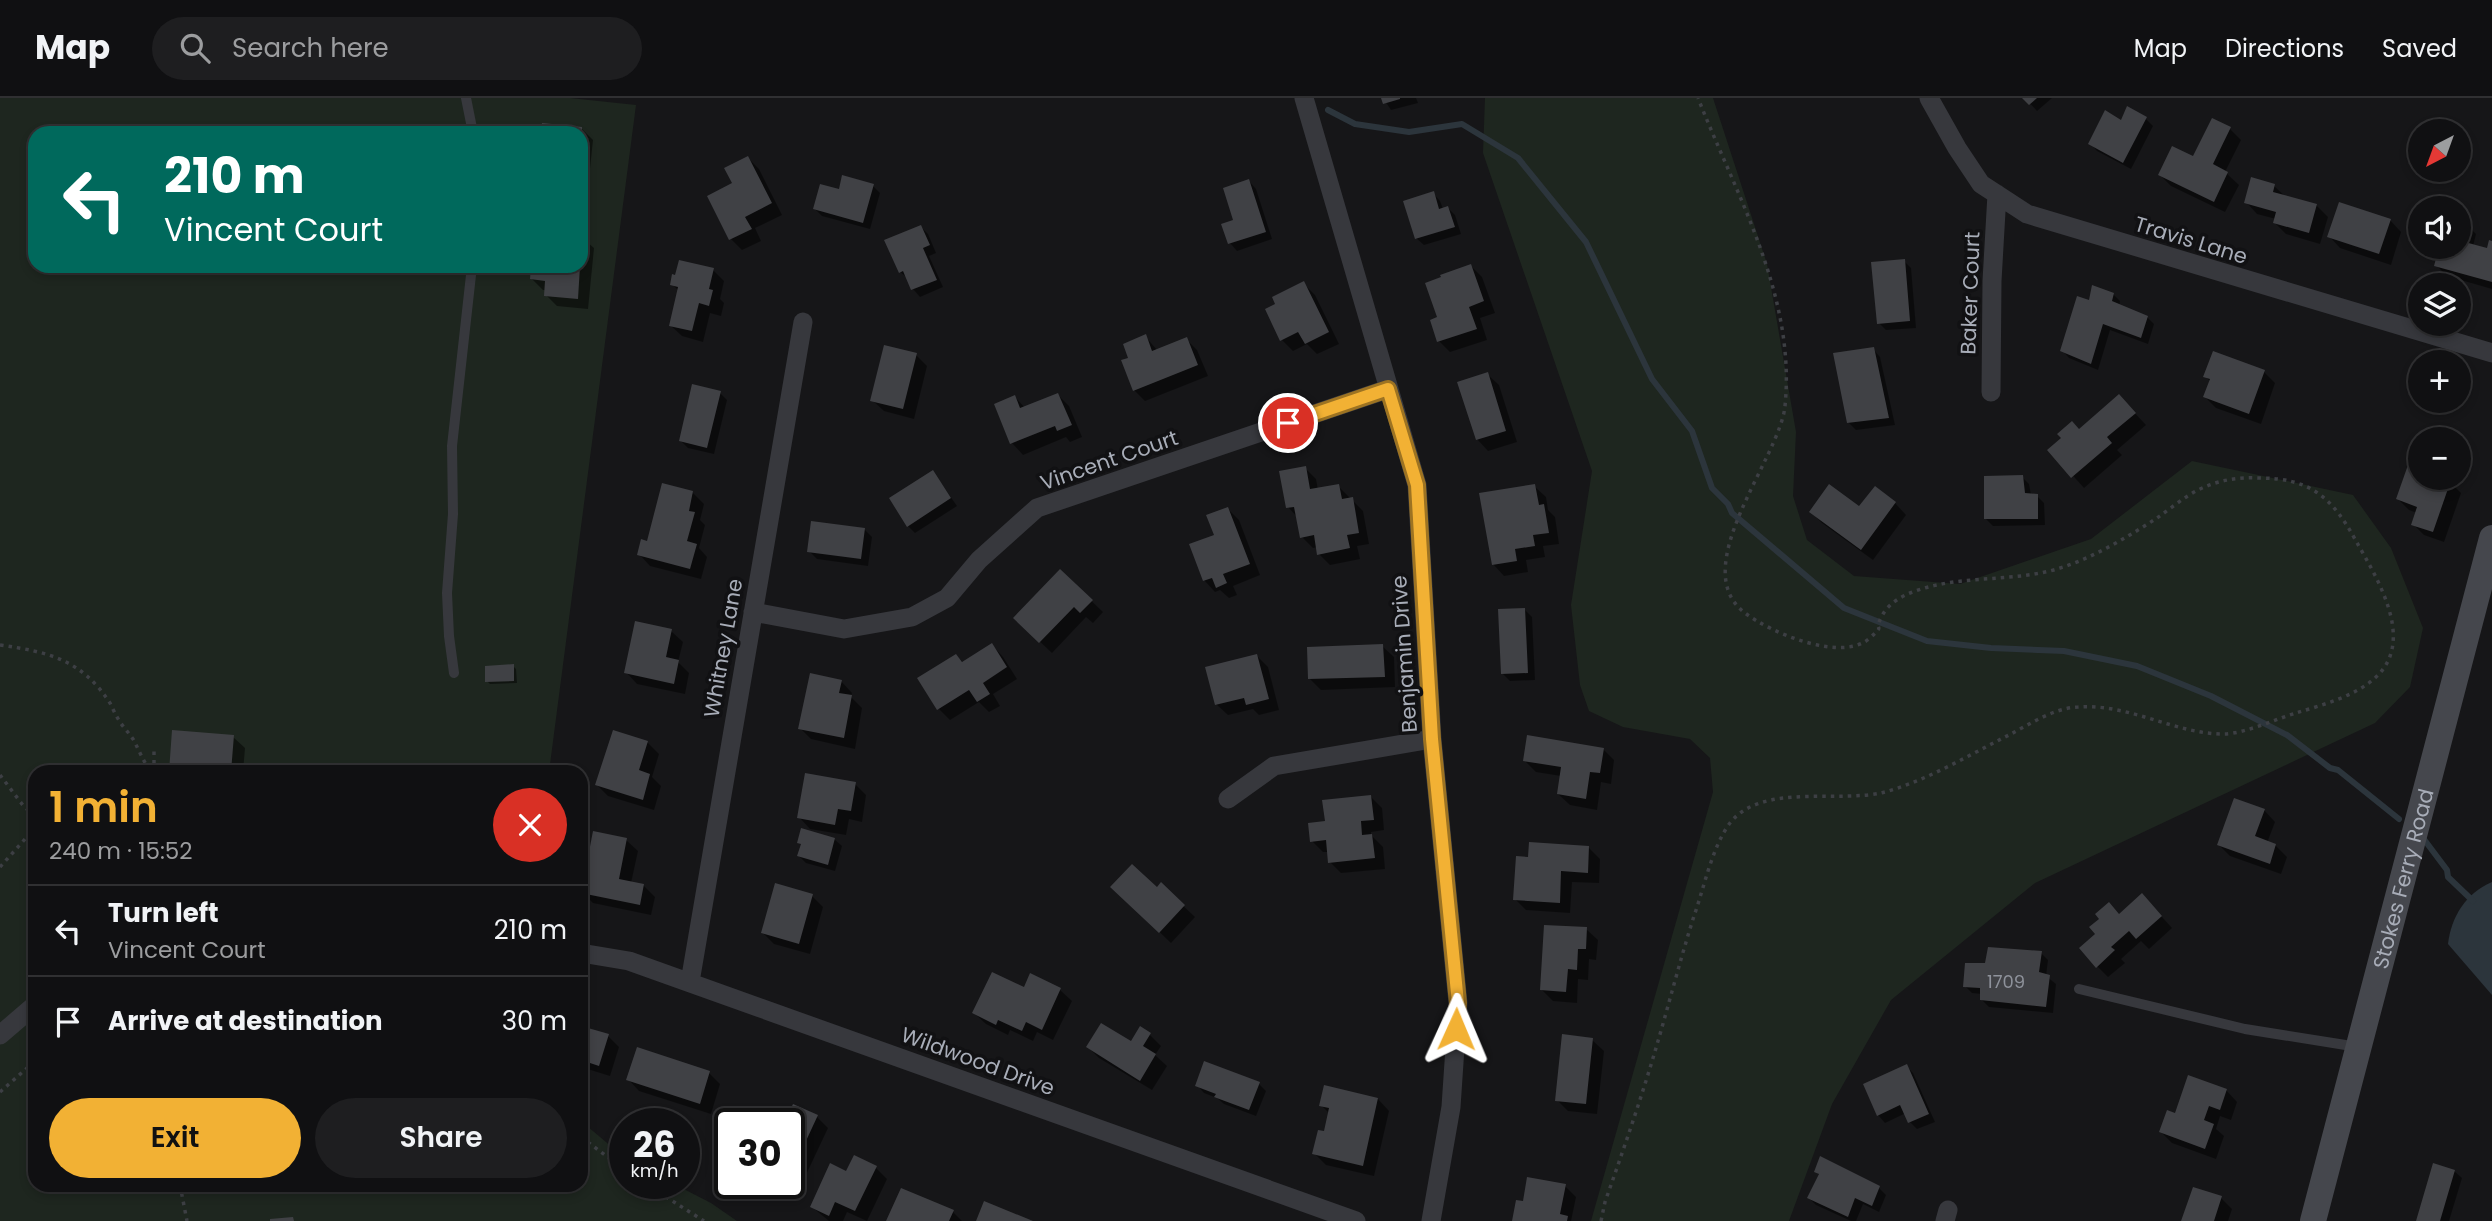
<!DOCTYPE html>
<meta charset="utf-8">
<style>
:root{--surface:#101012;--page:#1e1e20;--text:#f1f3f6;--muted:#9c9d9f;--line:#303032;--accent:#f2b134}
body{margin:0;font-family:Poppins,sans-serif;background:var(--page);color:var(--text);height:100vh;display:flex;flex-direction:column;font-size:26px;white-space:nowrap}
*{box-sizing:border-box;margin:0}
p{font-size:23px;color:var(--muted)}
.icon{flex:none;width:38px;height:38px;fill:none;stroke:currentColor;stroke-width:2;stroke-linecap:round;stroke-linejoin:round}
.map{position:relative;flex:1;overflow:hidden}
.side{position:absolute;left:28px;top:667px;width:560px;height:427px;display:flex;flex-direction:column;background:var(--surface);border-radius:21px;box-shadow:0 4px 10px #0003,0 0 0 2px var(--line)}
.side>*{flex:none}
.guide{position:absolute;left:28px;top:28px;width:560px;height:147px;border-radius:21px;box-shadow:0 4px 10px #0003,0 0 0 2px var(--line);background:#00695c;color:#fff;overflow:hidden}
.needle{width:46px;rotate:221deg}
.fabs{position:absolute;left:2408px;top:21px;display:grid;gap:14px}
.fabs a{display:grid;place-items:center;width:63px;height:63px;border-radius:50%;background:var(--surface);box-shadow:0 4px 10px #0003,0 0 0 2px var(--line);font-size:35px}
.speed{position:absolute;left:609px;top:1010px;display:flex;gap:14px;font-size:35px;font-weight:700;text-align:center}
.speed>*{display:grid;place-content:center;width:91px;height:91px;border-radius:50%;background:var(--surface);box-shadow:0 4px 10px #0003,0 0 0 2px var(--line);line-height:1}
.speed small{font-size:18px;font-weight:400}
.speed .limit{border:4px solid #111;border-radius:10px;background:#fff;color:#111}
.pin{position:absolute;display:grid;place-items:center;width:60px;height:60px;color:#fff;margin:-30px;border:4px solid #fff;border-radius:50%;box-shadow:0 2px 7px #0007}
.me{position:absolute;width:77px;margin:-38px;rotate:1deg;stroke-linejoin:round;filter:drop-shadow(0 0 5px #0008)}
.turn{display:flex;align-items:center;gap:24px;height:147px;padding:0 21px;font-size:32px}
.turn .icon{width:91px;height:91px;stroke-width:2.5}
.turn b{display:block;font-size:49px;line-height:60px}
.round{display:grid;place-items:center;flex:none;width:74px;height:74px;border-radius:37px;background:var(--page)}
.summary{display:flex;align-items:center;justify-content:space-between;height:119px;padding:0 21px}
h1{font-size:42px;font-weight:600;line-height:52px;color:var(--accent)}
.cta{display:flex;gap:14px;margin-top:auto;padding:14px 21px}
.cta a{flex:1;height:80px;border-radius:42px;background:var(--accent);color:#111;font-size:28px;font-weight:600;line-height:80px;text-align:center}
.cta a+a{background:var(--page);color:var(--text)}
ul{padding:0;list-style:none}
li{display:flex;align-items:center;gap:21px;height:91px;padding:0 21px;border-top:2px solid var(--line)}
li div{flex:1}
li b{display:block;font-size:26px}
li em{font-style:normal}
header{display:flex;align-items:center;gap:42px;box-sizing:border-box;height:98px;padding:0 35px;background:var(--surface);border-bottom:2px solid var(--line)}
header strong{font-size:33px}
nav{display:flex;gap:38px;margin-inline-start:auto;font-size:24px}
.search{width:490px;height:63px;background:var(--page);display:flex;align-items:center;gap:18px;box-sizing:border-box;padding:0 24px;border-radius:38px;color:var(--muted);font-size:26px}
.map>svg:first-child{display:block}
.green{fill:#1e261f;fill-rule:evenodd}
.water{fill:#2c353c}
.shadow{fill:#0007}
.lines{fill:none;stroke-linecap:round;stroke-linejoin:round}
.stream{stroke:#2c353c;stroke-width:6}
.building{fill:#404145}
.path{stroke:#3d3f44;stroke-width:3.5;stroke-dasharray:3.5 5;stroke-linecap:butt}
.lane{stroke:#37383d;stroke-width:10}
.street{stroke:#37383d;stroke-width:19}
.secondary{stroke:#45474d;stroke-width:26}
.route-casing{stroke:#9d7322;stroke-width:18}
.route{stroke:#f2b134;stroke-width:12}
.labels{text-anchor:middle;dominant-baseline:central;stroke-width:7;stroke-linejoin:round;paint-order:stroke}
.number-label{font-size:18px;fill:#8e929b}
.street-label{font-size:21px;fill:#a8adb8;stroke:#111113}
</style>
<header>
<strong>Map</strong>
<div class="search"><svg class="icon" aria-label="search" viewBox="0 0 24 24"><circle cx="10" cy="10" r="6"/><path d="M15 15l6 6"/></svg>Search here</div>
<nav><a>Map</a><a>Directions</a><a>Saved</a></nav>
</header>
<div class="map">
<svg width="2492" height="1123" viewBox="0 0 2492 1123">
<rect width="100%" height="100%" fill="#161618"/>
<!-- green -->
<path class="green" d="M0 0H570L636 7 549 674H35V1087H581V1023L625 1060V1085H672L711 1105 737 1123H0ZM35 35H581V168H35Z
M1485 0H1713L1767 166 1796 334 1793 398 1807 442 1854 478 1960 486 2091 441 2192 363 2353 397 2391 450 2423 530 2410 589 2375 625 2035 785 1891 902 1832 1006 1789 1123H1591L1713 694 1710 660 1690 641 1623 629 1589 613 1580 587 1571 507 1592 373 1483 55Z"/>
<!-- water -->
<path class="water" d="M2492 784V897L2448 846C2451 819 2466 795 2492 784Z"/>
<!-- shadow -->
<path class="shadow" d="M1383 0H1416L1418 5 1391 12Z
M2025 0H2052L2037 13Z
M2146 21 2153 28 2131 71 2097 53 2090 45 2122 25Z
M582 31 593 42 584 127 581 126V35H543Z
M2230 31 2241 42 2225 74 2239 87 2225 114 2171 88 2160 77 2194 60Z
M748 60 759 71 782 117 755 130 761 143 742 152 731 141 710 98 734 86Z
M1249 83 1256 91 1272 141 1237 153 1230 145Z
M873 88 880 95 870 131 822 118 815 111 840 93Z
M2274 88 2286 99 2316 107 2328 119 2320 146 2286 136 2275 125 2276 121 2257 116 2246 104Z
M1433 95 1440 103 1443 111 1448 110 1455 117 1461 136 1424 147 1416 140Z
M2390 122 2401 134 2391 167 2340 150 2329 138Z
M2459 123 2465 125 2476 136 2473 148 2488 152 2492 145V191L2447 178 2436 167 2441 149H2459Z
M921 129 928 136 936 155 929 158 943 189 920 199 913 191 909 181 900 174Z
M581 139 594 150 588 211 557 208 546 197V192H543L532 181 533 168H581Z
M1904 163 1911 170 1916 230 1886 232 1879 225Z
M1471 168 1482 179 1495 215 1480 220 1487 242 1450 254 1439 243V220Z
M713 172 724 183 720 201 724 205 721 218 710 215 703 244 682 238 670 227 679 193 672 186Z
M1303 185 1315 197 1339 246 1317 256 1307 246 1293 253 1282 242 1277 207Z
M2113 196 2120 203 2119 208 2147 219 2154 226 2148 246 2110 232 2098 272 2069 260 2062 252 2090 204Z
M1145 238 1157 252 1186 241 1197 252 1208 278 1145 303 1134 292 1130 261Z
M1873 251 1880 259 1895 327 1856 332 1848 324Z
M916 257 927 268 914 321 884 313 872 302Z
M2264 274 2275 285 2261 326 2216 310 2205 299 2211 284 2206 279Z
M1487 276 1499 287 1517 344 1488 353 1477 341Z
M720 295 727 302 714 356 688 350 681 343Z
M1058 297 1069 308 1082 339 1070 344 1066 339 1023 357 1012 345 996 307 1015 299 1025 310Z
M2130 310 2146 327 2117 352 2122 357 2084 390 2050 352 2079 333Z
M2409 369 2420 373V380H2438L2450 384 2461 395 2444 444 2424 437 2413 426 2417 415 2409 412 2398 401Z
M1305 370 1316 381 1318 392 1338 388 1363 413 1369 446 1357 448 1360 461 1330 467 1319 456 1318 449 1313 450 1302 439 1298 420 1288 409Z
M933 374 957 408 915 435 908 428Z
M2022 379 2029 386 2031 397 2037 398 2044 405 2045 427 1993 428 1986 421Z
M1534 388 1546 399 1548 412 1555 419 1559 446 1543 448 1545 459 1526 462 1528 474 1504 478 1493 466Z
M693 395 704 406 700 422 705 427 699 450 707 459 701 481 650 468 639 456Z
M1895 405 1906 417 1873 462 1822 425 1811 414Z
M1228 411 1239 422 1260 477 1233 488 1237 497 1229 500 1220 492 1215 494 1204 482 1216 438Z
M865 432 872 439 868 468 817 461 809 453Z
M1060 473 1103 514 1093 525 1086 519 1052 555 1015 520Z
M1525 512 1532 519 1535 582 1510 583 1502 575Z
M671 533 683 544 678 564 689 575 685 596 637 586 626 574Z
M992 547 1003 559 1017 581 993 596 1000 608 989 614 979 604 950 622 939 611 920 581 956 558 964 565Z
M1382 548 1394 559 1395 589 1321 592 1310 581Z
M1257 558 1268 569 1279 612 1259 617 1253 611 1228 617 1216 606Z
M513 568 516 571 517 585 490 586 487 583Z
M841 583 852 595 851 599 862 610 855 651 811 641 800 630Z
M615 635 648 645 659 656 652 679 661 688 654 712 608 698 597 687Z
M233 639 245 650 243 674H171Z
M1603 651 1614 662 1611 686 1601 684 1597 712 1570 707 1558 696 1561 678 1536 674 1525 663Z
M855 686 866 697 862 724 849 721 846 737 810 731 799 719Z
M1371 699 1382 710 1384 732 1371 734V737L1383 749 1385 771 1341 775 1330 764 1329 754H1323L1312 743Z
M2264 712 2275 724 2267 745 2276 748 2287 759 2281 776 2230 758 2219 747Z
M834 741 842 748 835 773 806 765 799 758 802 747 799 744Z
M626 742 638 753 631 785 644 788 655 799 651 817 593 805 582 794Z
M1589 750 1600 761 1599 785 1572 784 1570 815 1526 812 1515 801 1529 761Z
M1161 787 1195 819 1171 845 1124 800 1157 792Z
M812 798 823 809 810 856 774 846 763 835Z
M2153 809 2172 830 2149 851 2141 843 2121 861 2125 865 2108 879 2097 868V836L2119 817Z
M1586 831 1598 842 1596 862 1589 861 1588 882 1578 881 1577 905 1553 903 1542 892Z
M2041 855 2048 862 2046 878 2056 886 2053 915 1989 909 1982 902V896L1972 895 1965 888 1987 867Z
M1031 878 1060 892 1072 903 1053 942 1037 934 1033 943 1010 932 1008 937 986 926 974 915 1025 891Z
M581 930 608 938 619 949 610 978 581 969Z
M1149 936 1161 948 1155 957 1167 968 1152 992 1099 960 1088 949 1132 945Z
M1592 942 1604 953 1597 1016 1568 1013 1557 1002Z
M1906 968 1913 975 1935 1024 1917 1031 1910 1024 1906 1015 1885 1025 1878 1017Z
M709 975 720 986 711 1016 639 993 628 981Z
M1259 986 1266 993 1256 1018 1224 1006 1217 1000 1204 995 1197 987Z
M2226 992 2237 1004 2231 1022 2220 1018 2216 1031 2224 1038 2216 1061 2172 1045 2161 1034 2176 1017Z
M1378 1001 1389 1013 1374 1078 1326 1067 1314 1055 1325 1035 1330 1016 1321 1007Z
M817 1019 828 1030 804 1081 789 1074V1026Z
M876 1070 887 1081 867 1123 847 1114 843 1123H829L812 1109 847 1075Z
M1816 1073 1879 1090 1886 1097 1879 1114 1863 1106 1856 1123H1851L1816 1107 1809 1100 1820 1078Z
M2454 1073 2462 1080 2449 1123H2418Z
M1565 1088 1576 1099 1571 1123H1514L1524 1105Z
M902 1093 953 1114 962 1123H888Z
M2221 1100 2232 1111 2228 1123H2183Z"/>
<g class="lines">
<!-- stream -->
<path class="stream" d="M1328 12 1355 26 1409 34 1462 26 1518 60 1586 144 1652 281 1692 333 1712 390 1728 406 1732 415 1844 510 1927 543 1991 550 2064 553 2137 568 2211 598 2287 637 2330 670 2338 672 2399 721
M2423 740 2447 772 2448 779 2473 803"/>
</g>
<!-- building -->
<path class="building" d="M1381 0H1400V1L1383 6Z
M2022 0H2037L2029 7Z
M2127 8 2147 19 2123 65 2088 46 2105 12 2121 22Z
M2212 20 2231 29 2213 66 2228 74 2214 104 2158 77 2172 48 2193 58Z
M542 25 582 29V35H541Z
M748 58 772 105 745 119 752 131 729 142 707 98 732 85 724 70Z
M842 77 874 86 863 125 813 111 820 86 839 91Z
M2251 79 2275 86 2273 94 2317 106 2309 135 2273 125 2276 114 2244 105Z
M1249 81 1266 134 1228 146 1221 126 1233 122 1223 90Z
M1434 93 1439 111 1448 108 1455 129 1415 141 1403 103Z
M2339 104 2391 121 2379 156 2327 139Z
M2459 122 2466 124 2461 143 2487 150 2489 142 2492 143V184L2434 168 2439 149H2459Z
M921 127 930 147 923 150 937 182 911 192 903 173 899 175 884 142Z
M1905 161 1910 223 1877 226 1871 164Z
M679 162 714 170 709 191 713 192 709 208 699 205 692 233 669 228 678 189 670 187 672 176 675 177Z
M1471 166 1484 203 1469 209 1477 231 1437 244 1430 222 1437 219 1425 185 1441 179 1440 177Z
M531 168H580L578 201 544 198 545 183 530 181Z
M1304 183 1329 234 1305 246 1298 234 1280 243 1265 211 1275 206 1272 199Z
M2092 187 2114 195 2112 203 2148 218 2141 240 2103 226 2091 266 2060 253 2077 198 2089 202Z
M1146 236 1152 253 1187 239 1198 267 1133 293 1121 262 1128 260 1123 246Z
M884 247 917 255 903 311 870 303Z
M1874 249 1889 320 1847 325 1833 255Z
M2213 253 2265 272 2249 316 2203 299 2210 281 2203 279Z
M1488 274 1506 333 1476 342 1457 284Z
M692 286 721 293 707 350 679 343Z
M1058 295 1072 327 1057 333 1055 328 1010 346 994 306 1015 297 1020 310Z
M2119 296 2136 315 2107 339 2112 345 2071 380 2047 352 2061 340 2057 336 2072 323 2079 331Z
M2408 367 2420 371V380H2444L2451 382 2433 434 2411 427 2417 409 2396 401Z
M1306 368 1310 391 1339 386 1342 401 1353 399 1359 435 1347 437 1350 450 1317 457 1314 437 1300 440 1294 409 1286 410 1279 373Z
M933 372 951 400 907 429 889 400Z
M2023 377 2025 395 2038 396V421H1984V378Z
M662 385 693 393 689 413 695 414 687 443 697 446 690 471 637 457 641 441 647 443Z
M1535 386 1539 407 1544 406 1549 435 1533 437 1535 448 1515 451 1517 463 1492 467 1479 395Z
M1829 386 1859 408 1875 388 1896 404 1861 452 1809 414Z
M1228 409 1250 466 1223 476 1227 485 1216 490 1212 480 1203 483 1189 446 1214 437 1206 417Z
M811 423 865 430 861 461 807 454Z
M1060 471 1093 502 1080 515 1074 509 1039 545 1013 520Z
M1525 510 1528 575 1501 576 1498 511Z
M635 523 672 531 666 559 679 562 674 586 624 575Z
M992 545 1007 569 983 585 990 596 977 604 969 592 937 612 917 580 956 556 962 564Z
M1383 546 1385 579 1308 581 1307 549Z
M1257 556 1269 601 1246 607 1244 600 1215 607 1205 569Z
M514 566V583L485 584V568Z
M810 575 842 582 839 595 852 597 844 640 798 631Z
M172 632 234 637 231 674H169Z
M613 632 648 643 639 672 650 676 643 702 595 687Z
M1527 637 1604 650 1600 675 1590 674 1586 701 1557 696 1561 669 1523 663Z
M805 675 856 684 851 713 838 711 835 727 797 720Z
M1371 697 1374 722 1361 723 1362 737 1372 736 1375 760 1328 765 1326 742 1310 744 1308 725 1325 723 1322 702Z
M2234 700 2265 711 2255 738 2276 746 2270 766 2217 747Z
M801 730 835 740 828 767 797 758 801 746 797 745Z
M593 733 627 740 619 781 644 786 640 807 581 795Z
M1529 744 1589 748 1588 775 1561 773 1560 805 1513 802 1516 758 1528 759Z
M1132 766 1157 789 1161 784 1185 807 1159 835 1110 789Z
M775 785 813 796 799 846 761 835Z
M2142 795 2162 818 2136 841 2129 833 2111 849 2115 852 2096 870 2079 850 2095 836 2089 829 2099 821 2095 816 2109 804 2119 816Z
M1544 827 1587 829 1586 851H1578L1577 872 1568 871 1566 894 1540 892Z
M1988 849 2042 853 2039 874 2050 877 2046 909 1980 902V890L1963 889 1965 865H1985Z
M992 874 1024 889 1030 875 1061 890 1042 932 1026 924 1022 933 998 922 996 927 972 915Z
M1101 925 1131 943 1140 928 1151 935 1143 948 1156 956 1140 983 1086 949Z
M581 928 609 936 599 968 581 962Z
M1562 936 1593 940 1586 1006 1555 1003Z
M637 949 710 973 700 1006 626 982Z
M1204 963 1260 984 1249 1012 1214 999 1216 996 1195 988Z
M1907 966 1929 1016 1908 1025 1900 1007 1877 1018 1863 986Z
M2188 977 2227 991 2220 1012 2209 1008 2204 1022 2214 1026 2205 1051 2159 1034 2167 1012 2175 1015Z
M1324 987 1378 1000 1363 1068 1312 1056 1318 1032 1324 1033 1329 1010 1319 1008Z
M793 1006 818 1017 793 1071 789 1069V1026H759L765 1014 785 1024Z
M854 1057 877 1068 855 1113 835 1104 829 1118 810 1109 830 1065 846 1073Z
M1820 1058 1880 1088 1872 1108 1855 1100 1848 1119 1807 1100 1819 1076 1814 1074Z
M2433 1065 2455 1072 2440 1123H2416Z
M1527 1079 1566 1086 1560 1116 1568 1118 1567 1123H1512L1516 1102 1523 1103Z
M2193 1089 2222 1098 2214 1123H2181Z
M901 1090 954 1112 949 1123H886Z
M984 1103 1033 1123H976Z
M293 1119 294 1123H270V1121Z"/>
<g class="lines">
<!-- path -->
<path class="path" d="M0 547C48 554 81 561 110 605 113 611 116 618 120 624 124 630 129 635 133 641 139 652 143 663 151 674
M154 674V651
M0 677 25 710 35 716
M0 769 35 730
M0 994 35 963
M581 1039 625 1072
M644 1085 704 1123
M180 1087 187 1123
M1601 1123 1605 1104C1623 1053 1641 1001 1656 950 1669 906 1680 862 1694 818 1704 790 1712 749 1730 725 1762 684 1839 706 1885 694 1928 682 1969 657 2009 637 2030 626 2054 610 2078 609 2129 605 2177 637 2225 636 2246 635 2276 621 2296 615 2322 607 2356 598 2376 579 2416 542 2377 480 2356 443 2332 399 2310 380 2259 380 2238 379 2218 382 2198 392 2184 399 2170 411 2157 420 2126 440 2093 460 2057 471 2009 485 1957 476 1910 495 1900 499 1887 507 1882 518 1872 536 1887 524 1871 539 1844 566 1771 535 1745 515 1685 470 1780 360 1785 308 1796 198 1737 99 1698 0"/>
<!-- lane -->
<path class="lane" d="M466 0 473 35
M454 575 449 538 447 495 453 416 452 348 472 168
M2079 891 2245 931 2358 949"/>
<!-- street -->
<path class="street" d="M1304 0 1417 387 1432 641 1458 905 1451 1009 1431 1123
M1929 0 1957 50 1981 86 2027 116 2492 255
M1991 294 1992 183 1997 96
M753 514 844 531 912 519 947 500 979 462 1037 410 1388 291
M1228 701 1274 668 1432 641
M581 855 629 863 1356 1123
M690 884 803 224
M0 937 35 907
M1945 1123 1948 1112"/>
<!-- secondary -->
<path class="secondary" id="s1" d="M2313 1123 2492 440"/>
</g>
<g class="lines">
<defs>
<path id="route" d="M1288 325 1388 291 1417 387 1432 641 1458 905 1456 931"/>
</defs>
<!-- route casing -->
<use href="#route" class="route-casing"/>
<!-- route -->
<use href="#route" class="route"/>
</g>
<g class="labels">
<!-- number labels -->
<g class="number-label">
<text x="2006" y="883">1709</text>
</g>
<!-- street labels -->
<g class="street-label">
<text transform="translate(2191 142) rotate(17)">Travis Lane</text>
<text transform="translate(1970 195) rotate(-88)">Baker Court</text>
<text transform="translate(1109 362) rotate(-19)">Vincent Court</text>
<text transform="translate(723 550) rotate(-80)">Whitney Lane</text>
<text transform="translate(1404 556) rotate(-94)">Benjamin Drive</text>
<text stroke="none"><textPath href="#s1" startOffset="354">Stokes Ferry Road</textPath></text>
<text transform="translate(978 963) rotate(20)">Wildwood Drive</text>
</g>
</g>
</svg>
<div class="fabs">
<a><svg class="needle" viewBox="-14 -14 28 28"><path d="M0-13l5 13h-10z" fill="#e53935"/><path d="M0 13l5-13h-10z" fill="#9c9d9f"/></svg></a>
<a><svg class="icon" aria-label="sound" viewBox="0 0 24 24"><path d="M4 9h4l5-4v14l-5-4H4zM17 9q2 3 0 6"/></svg></a>
<a><svg class="icon" aria-label="layers" viewBox="0 0 24 24"><path d="M12 4l9 5-9 5-9-5zM3 14l9 5 9-5"/></svg></a>
<a>+</a>
<a>−</a>
</div>
<div class="speed"><div>26<small>km/h</small></div><div class="limit">30</div></div>
<div class="pin" style="left:1288px;top:325px;background:#d93025"><svg class="icon" aria-label="arrive" viewBox="0 0 24 24"><path d="M6 21V4h12l-3 4 3 4H6"/></svg></div>
<svg class="me" style="left:1456px;top:931px" viewBox="-20 -20 40 40"><path d="M0-17L14 15 0 8-14 15z" fill="#f2b134" stroke="#fff" stroke-width="4"/></svg>
<div class="guide">
<div class="turn"><svg class="icon" aria-label="left" viewBox="0 0 24 24"><path d="M17 20v-9H6M10 6l-5 5 5 5"/></svg><div><b>210 m</b>Vincent Court</div></div>
</div>
<section class="side">
<div class="summary"><div><h1>1 min</h1><p>240 m · 15:52</p></div><a class="round" style="background:#d93025;color:#fff"><svg class="icon" aria-label="close" viewBox="0 0 24 24"><path d="M6 6l12 12M18 6L6 18"/></svg></a></div>
<ul>
<li><svg class="icon" aria-label="left" viewBox="0 0 24 24"><path d="M17 20v-9H6M10 6l-5 5 5 5"/></svg><div><b>Turn left</b><p>Vincent Court</p></div><em>210 m</em></li>
<li><svg class="icon" aria-label="arrive" viewBox="0 0 24 24"><path d="M6 21V4h12l-3 4 3 4H6"/></svg><div><b>Arrive at destination</b></div><em>30 m</em></li>
</ul>
<div class="cta"><a>Exit</a><a>Share</a></div>
</section>
</div>
